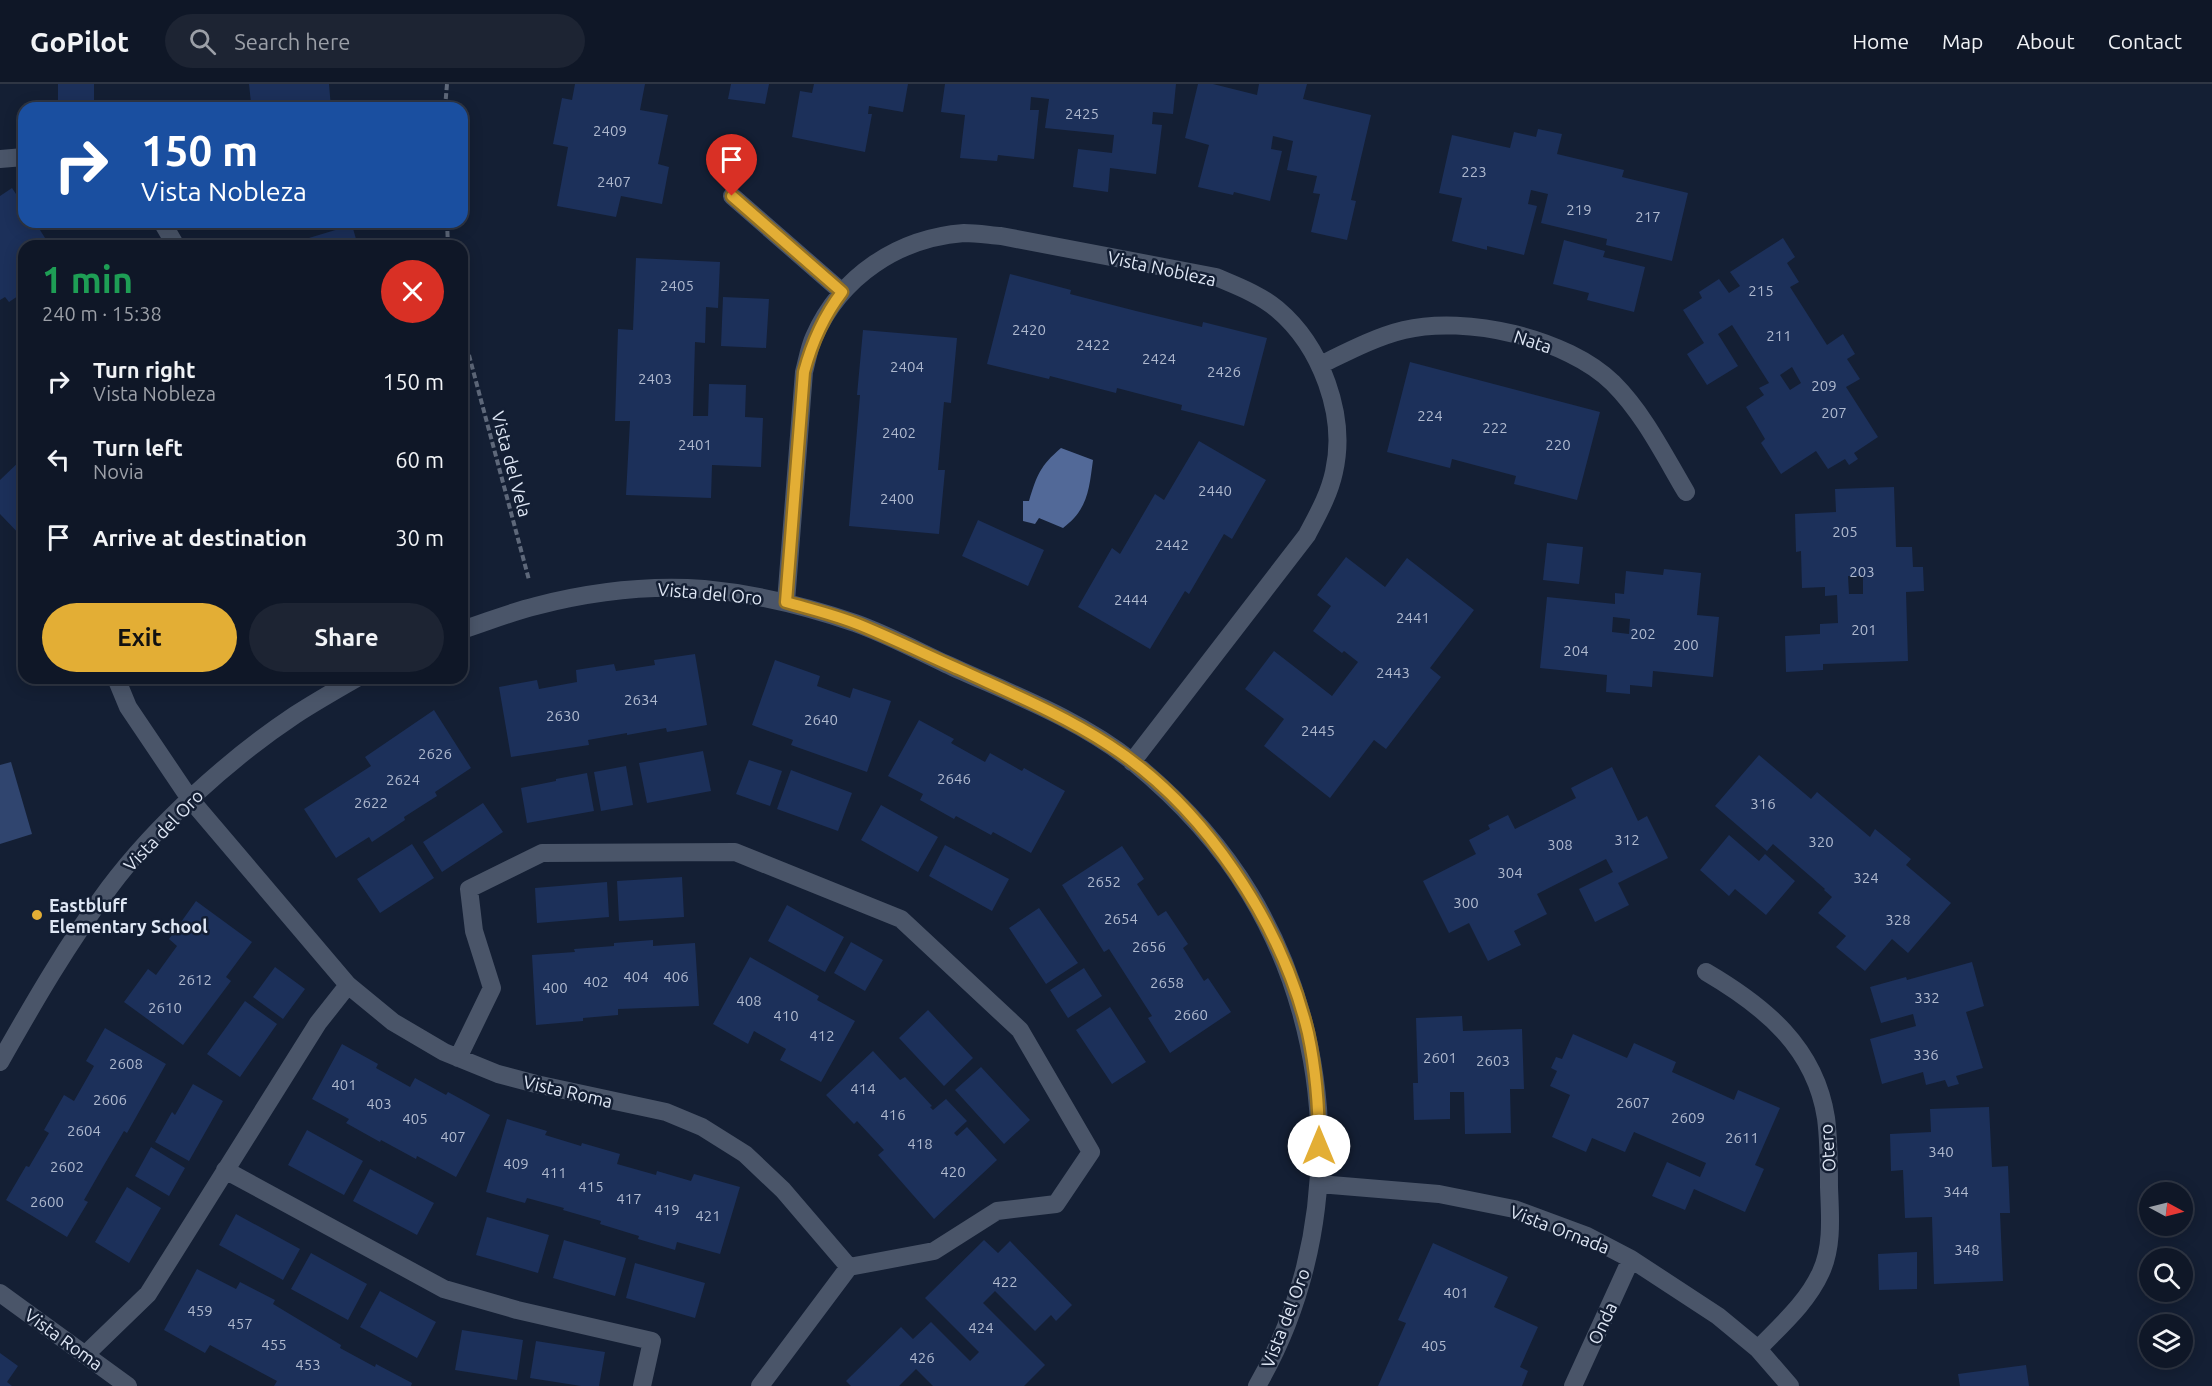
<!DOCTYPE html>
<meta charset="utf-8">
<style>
:root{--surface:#0f1727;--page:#1d2433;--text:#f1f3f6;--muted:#9b9fa7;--line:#2f3644;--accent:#e3ae35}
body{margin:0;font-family:Ubuntu,sans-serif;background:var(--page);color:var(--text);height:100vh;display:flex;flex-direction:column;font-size:22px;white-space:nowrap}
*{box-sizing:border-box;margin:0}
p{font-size:20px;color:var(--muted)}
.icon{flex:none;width:33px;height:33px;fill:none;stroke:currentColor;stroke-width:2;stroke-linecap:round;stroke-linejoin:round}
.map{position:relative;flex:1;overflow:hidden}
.sheet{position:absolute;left:18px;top:156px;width:450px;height:444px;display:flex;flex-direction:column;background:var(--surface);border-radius:18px;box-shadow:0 3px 15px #0003,0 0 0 2px var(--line)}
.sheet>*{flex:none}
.hud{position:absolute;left:18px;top:18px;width:450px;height:126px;border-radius:18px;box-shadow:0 3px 15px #0003,0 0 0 2px var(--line);background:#1a4fa0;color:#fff;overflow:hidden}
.needle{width:39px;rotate:97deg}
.controls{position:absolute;left:2139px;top:1098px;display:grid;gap:12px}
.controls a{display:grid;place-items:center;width:54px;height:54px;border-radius:50%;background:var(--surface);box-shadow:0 3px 15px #0003,0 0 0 2px var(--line);font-size:30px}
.pin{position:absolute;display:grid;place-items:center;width:51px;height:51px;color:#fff;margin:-62px -26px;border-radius:50% 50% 50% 0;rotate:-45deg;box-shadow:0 0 6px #0007}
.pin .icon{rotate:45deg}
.me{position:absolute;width:66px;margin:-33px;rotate:0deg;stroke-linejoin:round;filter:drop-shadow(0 0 4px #0008)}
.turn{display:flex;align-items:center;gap:21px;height:126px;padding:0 24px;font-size:27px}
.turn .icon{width:78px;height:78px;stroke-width:2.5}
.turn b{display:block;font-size:42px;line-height:51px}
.round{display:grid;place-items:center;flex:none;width:63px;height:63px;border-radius:32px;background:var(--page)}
.head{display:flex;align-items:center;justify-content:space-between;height:102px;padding:0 24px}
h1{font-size:36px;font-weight:700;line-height:45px;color:#1e9e55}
.cta{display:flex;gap:12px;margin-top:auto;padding:12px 24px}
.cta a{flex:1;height:69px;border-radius:36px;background:var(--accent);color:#111;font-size:24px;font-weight:700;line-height:69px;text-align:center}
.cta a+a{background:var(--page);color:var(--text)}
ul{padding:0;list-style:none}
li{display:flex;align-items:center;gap:18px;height:78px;padding:0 24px}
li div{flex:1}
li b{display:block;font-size:22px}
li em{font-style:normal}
header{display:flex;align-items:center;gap:36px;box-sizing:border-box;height:84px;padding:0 30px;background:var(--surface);border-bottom:2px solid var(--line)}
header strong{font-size:28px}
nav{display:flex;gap:33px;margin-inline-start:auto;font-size:21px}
.search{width:420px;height:54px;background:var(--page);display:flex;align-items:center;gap:15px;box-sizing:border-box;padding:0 21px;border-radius:33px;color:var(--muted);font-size:22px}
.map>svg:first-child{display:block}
.green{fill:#30456f}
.water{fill:#526998}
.building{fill:#1c305a;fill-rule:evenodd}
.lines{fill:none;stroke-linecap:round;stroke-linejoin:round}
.path{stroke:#5e687a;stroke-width:4;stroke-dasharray:6 3;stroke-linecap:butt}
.minor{stroke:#4a5569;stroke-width:18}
.route-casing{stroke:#947122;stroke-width:15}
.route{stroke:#e3ae35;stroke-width:10}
.poi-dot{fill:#e3ae35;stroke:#141f34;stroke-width:2}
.labels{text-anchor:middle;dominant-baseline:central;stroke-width:5;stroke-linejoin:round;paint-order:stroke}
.number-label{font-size:15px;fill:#aeb8ce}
.street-label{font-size:18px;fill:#dee6f4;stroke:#141f34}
.poi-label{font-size:18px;font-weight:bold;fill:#dee6f4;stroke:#141f34;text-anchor:start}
</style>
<header>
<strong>GoPilot</strong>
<div class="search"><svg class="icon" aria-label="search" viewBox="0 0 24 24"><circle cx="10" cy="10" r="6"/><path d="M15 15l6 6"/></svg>Search here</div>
<nav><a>Home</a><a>Map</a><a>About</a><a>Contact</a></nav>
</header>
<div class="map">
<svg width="2212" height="1302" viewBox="0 0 2212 1302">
<rect width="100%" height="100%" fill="#141f34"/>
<!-- green -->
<path class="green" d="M11 678 32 750 0 760V681Z"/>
<!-- water -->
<path class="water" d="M1061 364 1093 376C1089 406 1088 425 1063 444L1039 434 1035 440 1023 437V417H1029C1037 391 1040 382 1061 364Z"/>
<!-- building -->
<path class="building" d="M58 0H94V16L58 17Z
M249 0H329L331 24H225L224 21 251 19Z
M575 0H645L640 26 668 31 658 80 669 83 662 120 621 112 616 133 557 122 568 63 553 60 562 14 572 16Z
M731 0H769L765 20 728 15Z
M814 0H908L903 28 869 22 868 30H872L865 68 792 53 800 7 812 9Z
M945 0H1176L1173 30 1153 28 1152 40 1162 41 1156 90 1110 84 1108 108 1073 103 1078 65 1112 69 1114 51 1045 44 1049 15 1031 13 1030 26H1039L1034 75 998 71 997 77 960 74 965 31 941 28Z
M1198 0H1213L1257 11 1259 0H1307L1303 15 1371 31 1351 116 1356 117 1347 156 1311 148 1320 110 1313 109 1317 92 1287 86 1293 57 1273 52 1271 65 1282 67 1270 117 1234 108 1233 111 1198 103 1209 61 1185 54Z
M1538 45 1562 50 1557 70 1624 86 1622 93 1688 109 1672 177 1606 161 1607 155 1541 139 1548 110 1531 106 1528 120 1537 122 1524 171 1487 162V166L1452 157 1462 114 1439 109 1452 51 1510 64 1514 48 1536 53Z
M12 104 24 122V138H35L50 162H24V208L9 218 5 213 0 216V112Z
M352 141 358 162H272L288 157 289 160Z
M1783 154 1795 173 1787 179 1799 198 1790 203 1827 261 1843 250 1855 270 1847 275 1860 295 1846 303 1878 353 1854 369 1858 375 1849 381 1845 375 1828 385 1816 367 1781 390 1761 359 1765 355 1746 323 1764 311 1759 304 1769 299 1732 241 1718 250 1738 282 1707 301 1687 270 1704 259 1683 226 1702 214 1699 208 1719 195 1729 209 1740 202 1730 188ZM1792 283 1801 299 1790 306 1780 291Z
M1564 156 1605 167 1603 173 1645 183 1634 228 1587 216 1589 209 1553 200Z
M636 174 720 178 718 224 706 223 705 259 695 258 693 332H708L709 300 746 301 745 333 763 334 761 383 712 381 711 414 626 411 630 337H615L618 245 633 246Z
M1010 190 1071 206 1070 210 1136 227 1202 243 1203 238 1267 254 1244 342 1181 326 1182 321 1117 304 1116 309 1050 292 1049 295 987 280Z
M723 213 769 215 766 264 721 262Z
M863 246 957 254 951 319 944 318 938 386H945L939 450 849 442 860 311H857Z
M1410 278 1600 328 1577 416 1514 400 1516 392 1452 375 1450 384 1387 368Z
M1199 357 1266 396 1232 455 1224 450 1189 510 1185 507 1150 565 1078 523 1112 464 1120 470 1155 410 1164 416Z
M24 373V455L0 430V396Z
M1894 403 1896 463H1912L1913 483H1923L1924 507 1906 508 1908 577 1823 580V586L1786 588 1785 552 1820 550V540L1838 539 1837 511 1825 512V503L1802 504 1801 467 1796 468 1795 430 1836 428 1835 405ZM1848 492H1863V510H1849Z
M978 436 1044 466 1028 502 962 472Z
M1547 459 1583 463 1579 500 1543 496Z
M1346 473 1385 503 1407 474 1474 526 1430 584 1441 593 1386 665 1374 656 1330 714 1264 662 1284 635 1245 605 1274 567 1332 612 1358 578 1344 567 1342 569 1313 547 1331 522 1317 511Z
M1664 485 1701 489 1697 531 1719 533 1713 593 1653 587 1652 603 1630 601V610L1606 608 1607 591 1540 584 1547 513 1615 520V509L1624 510 1626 487 1663 491ZM1613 533 1630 535 1629 550 1612 548Z
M695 570 707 641 667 648 666 644 627 651V649L588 656 589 661 511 673 499 603 537 596 539 605 577 598 576 586 614 580 616 587 655 581 654 576Z
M775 576 820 592 817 602 850 614 853 604 891 617 867 688 791 661 793 656 752 641Z
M434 626 471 684 435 708 437 712 404 733 405 736 372 758 369 753 336 774 304 725 371 682 365 673Z
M919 636 954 655 951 659 985 678 990 669 1022 687 1024 684 1065 707 1031 769 993 748 991 751 956 732 954 735 920 716 923 710 888 692Z
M703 667 711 707 647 719 639 679Z
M1759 671 1811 715 1817 708 1870 753 1875 745 1911 775 1906 781 1951 819 1908 869 1892 855 1865 887 1836 863 1846 852 1818 829 1832 813 1824 806 1825 805 1773 760 1767 767 1715 722Z
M749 676 782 687 770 722 736 710Z
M626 682 633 721 601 727 594 688Z
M1612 683 1638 737 1647 732 1668 774 1618 799 1629 821 1595 838 1579 805 1613 788 1606 775 1537 810 1547 830 1514 847 1521 861 1488 877 1469 839 1449 849 1423 797 1476 770 1469 756 1490 745 1488 741 1508 731 1515 745 1576 714 1571 704Z
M791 686 852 709 838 747 777 725Z
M587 689 594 727 527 739 521 704 556 697V695Z
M483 719 503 748 442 788 423 758Z
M881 721 938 753 918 788 861 756Z
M1729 751 1759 777 1765 770 1795 797 1766 831 1735 805 1729 812 1700 786Z
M412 760 434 794 380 829 357 795Z
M945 761 1009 795 992 827 929 792Z
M1122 762 1144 795 1137 800 1158 832 1166 827 1188 860 1183 864 1204 897 1208 894 1231 928 1170 969 1148 934 1152 932 1109 865 1104 868 1062 801Z
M682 793 684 833 619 837 617 797Z
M607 798 609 833 537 839 535 804Z
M196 817 252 858 226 893 231 897 183 961 124 918 148 885 156 891 177 862 169 855Z
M787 821 844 853 825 888 768 857Z
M1039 824 1078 879 1046 900 1009 844Z
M653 856V862L695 859 699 922 618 925V931L583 934V937L536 941 532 871 575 868 574 865 614 862V859Z
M851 858 883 876 865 907 834 889Z
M750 873 819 912 817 916 855 937 821 998 780 976 786 965 754 947 748 960 713 940Z
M1972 878 1984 922 1966 928 1983 984 1956 992 1959 1000 1948 1003 1945 996 1926 1001 1923 988 1882 1000 1870 955 1916 942 1913 930 1881 939 1870 903 1906 893 1907 896Z
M275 883 305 905 283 935 253 913Z
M1084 884 1102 912 1068 934 1050 906Z
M245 917 277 940 240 993 207 970Z
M1110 923 1146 978 1112 1000 1076 946Z
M928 926 973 974 944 1002 899 954Z
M1462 932 1463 947 1522 945 1524 1005H1510L1511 1049 1465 1050 1464 1008H1450V1035L1414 1036 1413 999H1418L1416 934Z
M105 944 166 980 127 1049 124 1047 104 1081 84 1116 88 1118 67 1153 6 1116 26 1082 29 1083 49 1049 44 1046 64 1011 74 1017 94 982 86 977Z
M1573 950 1627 974 1634 959 1676 978 1672 988 1734 1016 1738 1006 1780 1024 1755 1081 1764 1085 1745 1128 1694 1105 1685 1126 1652 1112 1667 1078 1700 1093 1706 1079 1634 1048 1625 1068 1592 1054 1586 1068 1552 1053 1570 1011 1550 1002 1557 987 1551 984 1556 973 1562 975Z
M342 960 378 980 376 984 410 1003 415 994 446 1011 448 1008 490 1031 456 1093 417 1072 416 1075 381 1056 380 1058 346 1039 349 1035 312 1015Z
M873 967 900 996 905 993 932 1022 930 1023 933 1026 946 1015 967 1037 954 1049 957 1052 967 1043 997 1076 934 1135 878 1071 884 1066 857 1037 854 1040 826 1011Z
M981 983 1030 1036 1004 1060 955 1006Z
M193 1000 223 1017 189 1077 155 1058 172 1028 175 1031Z
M1989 1023 1992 1083 2008 1082 2010 1129H2000L2003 1197 1934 1200 1932 1133 1905 1134 1903 1086 1891 1087 1890 1050 1931 1048 1930 1025Z
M507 1035 547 1047 545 1051 581 1062 582 1059 620 1070 617 1080 656 1091 657 1087 691 1097 694 1090 740 1103 720 1170 677 1158 675 1166 638 1155 639 1152 600 1140 601 1137 563 1126 564 1124 527 1114 525 1119 486 1108Z
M307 1046 363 1077 344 1111 288 1081Z
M151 1063 185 1084 169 1112 135 1092Z
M370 1085 434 1119 417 1151 353 1117Z
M127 1103 161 1124 129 1179 95 1158Z
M236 1130 300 1165 283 1196 219 1161Z
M487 1133 549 1151 538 1189 476 1171Z
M564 1156 626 1174 615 1212 553 1194Z
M984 1156 998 1169 1010 1157 1072 1221 1056 1237 1051 1231 1035 1247 995 1207 983 1219 1045 1281 1024 1302H933L916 1285 899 1302H851L846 1297 901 1243 913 1255 931 1238 970 1277 979 1268 925 1214Z
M1433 1159 1508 1193 1494 1223 1538 1243 1520 1283 1528 1287 1522 1302H1378L1406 1239 1398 1236Z
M1917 1168V1205L1879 1206 1878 1170Z
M311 1169 367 1200 348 1236 291 1205Z
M635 1179 705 1199 695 1234 626 1214Z
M197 1185 236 1205 240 1198 275 1216 273 1220 341 1261 340 1264 375 1283 376 1280 412 1299 411 1302H274L277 1297 210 1261 205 1269 164 1246Z
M380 1207 436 1238 417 1274 360 1243Z
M462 1246 523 1256 517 1296 455 1286Z
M536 1257 605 1268 599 1302H581L530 1294Z
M0 1269 18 1282 7 1298 12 1302H0Z
M2026 1281 2029 1302H1960L1958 1290Z"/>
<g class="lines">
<!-- path -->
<path class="path" d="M445 24 447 0
M447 138 448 162
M462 245 529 496"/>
<!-- minor -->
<path class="minor" d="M0 75 24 73
M732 112 842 208
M162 138 176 162
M1320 281C1347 268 1375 253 1404 246 1466 231 1567 254 1613 299 1644 330 1664 371 1686 408
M786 518 804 288C807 277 809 264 814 253 841 192 898 154 964 149 976 149 989 151 1001 152L1216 193C1237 202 1259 210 1277 225 1321 262 1347 331 1334 388 1329 411 1318 430 1307 451L1132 678
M462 546C487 538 511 528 536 522 590 508 648 501 704 505 756 510 806 522 855 539 886 550 916 566 946 580 1009 609 1078 634 1133 678 1178 715 1220 760 1250 810 1339 957 1344 1153 1257 1302
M116 594 128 623 190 715 348 901 393 938 444 968 498 990 536 1000 666 1028 702 1043 745 1070 783 1106 849 1183 760 1302
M1706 888C1764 922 1815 963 1826 1034 1829 1057 1829 1080 1829 1103 1830 1131 1833 1162 1821 1188 1807 1219 1781 1241 1758 1265
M458 974 492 904 474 847 469 805 542 769 735 768 901 835 1020 946 1091 1068 1056 1120 997 1127 934 1167 849 1183
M0 978C34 918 68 859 109 804 156 741 229 675 295 631 315 618 336 606 357 594
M225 1086 444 1205 517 1226 652 1257 642 1302
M1319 1100 1439 1110 1514 1125 1587 1152 1631 1175 1718 1232 1758 1265 1790 1302
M0 1209 128 1302
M85 1271 148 1210 318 939 348 901
M1573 1302 1631 1175"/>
</g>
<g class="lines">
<defs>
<path id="route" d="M732 112 842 208C823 233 812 258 804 288L786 518C810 525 836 531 860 541 894 555 929 572 963 587 1013 610 1063 631 1109 661 1204 722 1282 840 1308 949 1316 986 1319 1025 1319 1062"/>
</defs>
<!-- route casing -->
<use href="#route" class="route-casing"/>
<!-- route -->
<use href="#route" class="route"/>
</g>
<!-- markers -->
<circle class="poi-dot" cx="37" cy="831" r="6"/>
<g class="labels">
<!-- number labels -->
<g class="number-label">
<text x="1082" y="29">2425</text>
<text x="610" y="46">2409</text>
<text x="1474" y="87">223</text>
<text x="614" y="97">2407</text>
<text x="1579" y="125">219</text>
<text x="1648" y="132">217</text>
<text x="677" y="201">2405</text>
<text x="1761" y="206">215</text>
<text x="1029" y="245">2420</text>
<text x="1779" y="251">211</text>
<text x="1093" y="260">2422</text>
<text x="1159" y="274">2424</text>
<text x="907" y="282">2404</text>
<text x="1224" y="287">2426</text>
<text x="655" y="294">2403</text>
<text x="1824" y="301">209</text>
<text x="1834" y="328">207</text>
<text x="1430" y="331">224</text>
<text x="1495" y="343">222</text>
<text x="899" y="348">2402</text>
<text x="695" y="360">2401</text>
<text x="1558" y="360">220</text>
<text x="1215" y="406">2440</text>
<text x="897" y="414">2400</text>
<text x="1845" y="447">205</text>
<text x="1172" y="460">2442</text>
<text x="1862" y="487">203</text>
<text x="1131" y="515">2444</text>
<text x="1413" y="533">2441</text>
<text x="1864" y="545">201</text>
<text x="1643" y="549">202</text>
<text x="1686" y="560">200</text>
<text x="1576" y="566">204</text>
<text x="1393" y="588">2443</text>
<text x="641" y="615">2634</text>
<text x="563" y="631">2630</text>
<text x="821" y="635">2640</text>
<text x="1318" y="646">2445</text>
<text x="435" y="669">2626</text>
<text x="954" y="694">2646</text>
<text x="403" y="695">2624</text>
<text x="371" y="718">2622</text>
<text x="1763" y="719">316</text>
<text x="1627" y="755">312</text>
<text x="1821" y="757">320</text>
<text x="1560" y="760">308</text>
<text x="1510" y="788">304</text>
<text x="1866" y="793">324</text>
<text x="1104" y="797">2652</text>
<text x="1466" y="818">300</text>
<text x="1121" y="834">2654</text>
<text x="1898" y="835">328</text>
<text x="1149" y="862">2656</text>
<text x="636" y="892">404</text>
<text x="676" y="892">406</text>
<text x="195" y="895">2612</text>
<text x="596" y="897">402</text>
<text x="1167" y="898">2658</text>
<text x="555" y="903">400</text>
<text x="1927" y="913">332</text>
<text x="749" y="916">408</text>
<text x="165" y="923">2610</text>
<text x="1191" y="930">2660</text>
<text x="786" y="931">410</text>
<text x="822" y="951">412</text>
<text x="1926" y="970">336</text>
<text x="1440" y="973">2601</text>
<text x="1493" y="976">2603</text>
<text x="126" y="979">2608</text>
<text x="344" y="1000">401</text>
<text x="863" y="1004">414</text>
<text x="110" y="1015">2606</text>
<text x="1633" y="1018">2607</text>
<text x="379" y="1019">403</text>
<text x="893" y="1030">416</text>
<text x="1688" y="1033">2609</text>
<text x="415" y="1034">405</text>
<text x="84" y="1046">2604</text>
<text x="453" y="1052">407</text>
<text x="1742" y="1053">2611</text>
<text x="920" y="1059">418</text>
<text x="1941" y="1067">340</text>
<text x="516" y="1079">409</text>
<text x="67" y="1082">2602</text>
<text x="953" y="1087">420</text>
<text x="554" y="1088">411</text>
<text x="591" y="1102">415</text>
<text x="1956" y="1107">344</text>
<text x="629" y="1114">417</text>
<text x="47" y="1117">2600</text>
<text x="667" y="1125">419</text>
<text x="708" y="1131">421</text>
<text x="1967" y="1165">348</text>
<text x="1005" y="1197">422</text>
<text x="1456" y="1208">401</text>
<text x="200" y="1226">459</text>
<text x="240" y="1239">457</text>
<text x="981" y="1243">424</text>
<text x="274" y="1260">455</text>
<text x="1434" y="1261">405</text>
<text x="922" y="1273">426</text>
<text x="308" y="1280">453</text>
</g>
<!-- street labels -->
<g class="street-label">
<text transform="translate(1162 184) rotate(12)">Vista Nobleza</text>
<text transform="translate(1533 257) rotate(18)">Nata</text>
<text transform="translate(512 380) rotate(75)">Vista del Vela</text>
<text transform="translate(710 509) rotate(5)">Vista del Oro</text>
<text transform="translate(163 746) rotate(-46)">Vista del Oro</text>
<text transform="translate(568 1007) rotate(13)">Vista Roma</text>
<text transform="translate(1827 1064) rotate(-94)">Otero</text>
<text transform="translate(1560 1145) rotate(21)">Vista Ornada</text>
<text transform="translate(1285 1234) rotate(-69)">Vista del Oro</text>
<text transform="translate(1602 1239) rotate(-65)">Onda</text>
<text transform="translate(64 1255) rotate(36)">Vista Roma</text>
</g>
<!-- poi labels -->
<g class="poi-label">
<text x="49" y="821">Eastbluff<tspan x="49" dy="21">Elementary School</tspan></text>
</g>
</g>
</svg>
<div class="controls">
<a><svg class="needle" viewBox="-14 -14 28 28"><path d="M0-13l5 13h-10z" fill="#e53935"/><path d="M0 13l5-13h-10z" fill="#9b9fa7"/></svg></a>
<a><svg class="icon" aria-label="search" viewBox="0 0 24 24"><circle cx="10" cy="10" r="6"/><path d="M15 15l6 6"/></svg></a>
<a><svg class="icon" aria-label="layers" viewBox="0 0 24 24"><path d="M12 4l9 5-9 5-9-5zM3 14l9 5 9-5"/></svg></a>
</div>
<div class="pin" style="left:732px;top:112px;background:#d93025"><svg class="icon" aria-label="arrive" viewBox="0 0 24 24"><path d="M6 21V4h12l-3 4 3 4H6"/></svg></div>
<svg class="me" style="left:1319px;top:1062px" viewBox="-20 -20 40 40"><circle r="19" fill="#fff"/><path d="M0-13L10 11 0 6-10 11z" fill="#e3ae35"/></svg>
<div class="hud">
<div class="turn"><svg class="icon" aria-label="right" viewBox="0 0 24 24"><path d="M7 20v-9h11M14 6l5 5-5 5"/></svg><div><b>150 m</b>Vista Nobleza</div></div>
</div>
<section class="sheet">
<div class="head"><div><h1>1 min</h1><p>240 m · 15:38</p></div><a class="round" style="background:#d93025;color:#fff"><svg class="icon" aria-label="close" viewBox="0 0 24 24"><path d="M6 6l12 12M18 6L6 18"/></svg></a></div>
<ul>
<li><svg class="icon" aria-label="right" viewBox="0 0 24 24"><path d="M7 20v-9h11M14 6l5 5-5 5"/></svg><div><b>Turn right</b><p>Vista Nobleza</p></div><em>150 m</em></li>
<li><svg class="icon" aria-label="left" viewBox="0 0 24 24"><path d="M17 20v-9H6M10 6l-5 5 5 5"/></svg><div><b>Turn left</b><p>Novia</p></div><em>60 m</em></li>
<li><svg class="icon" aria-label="arrive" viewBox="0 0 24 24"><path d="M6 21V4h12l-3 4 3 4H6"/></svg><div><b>Arrive at destination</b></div><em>30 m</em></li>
</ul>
<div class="cta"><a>Exit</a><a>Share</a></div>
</section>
</div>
